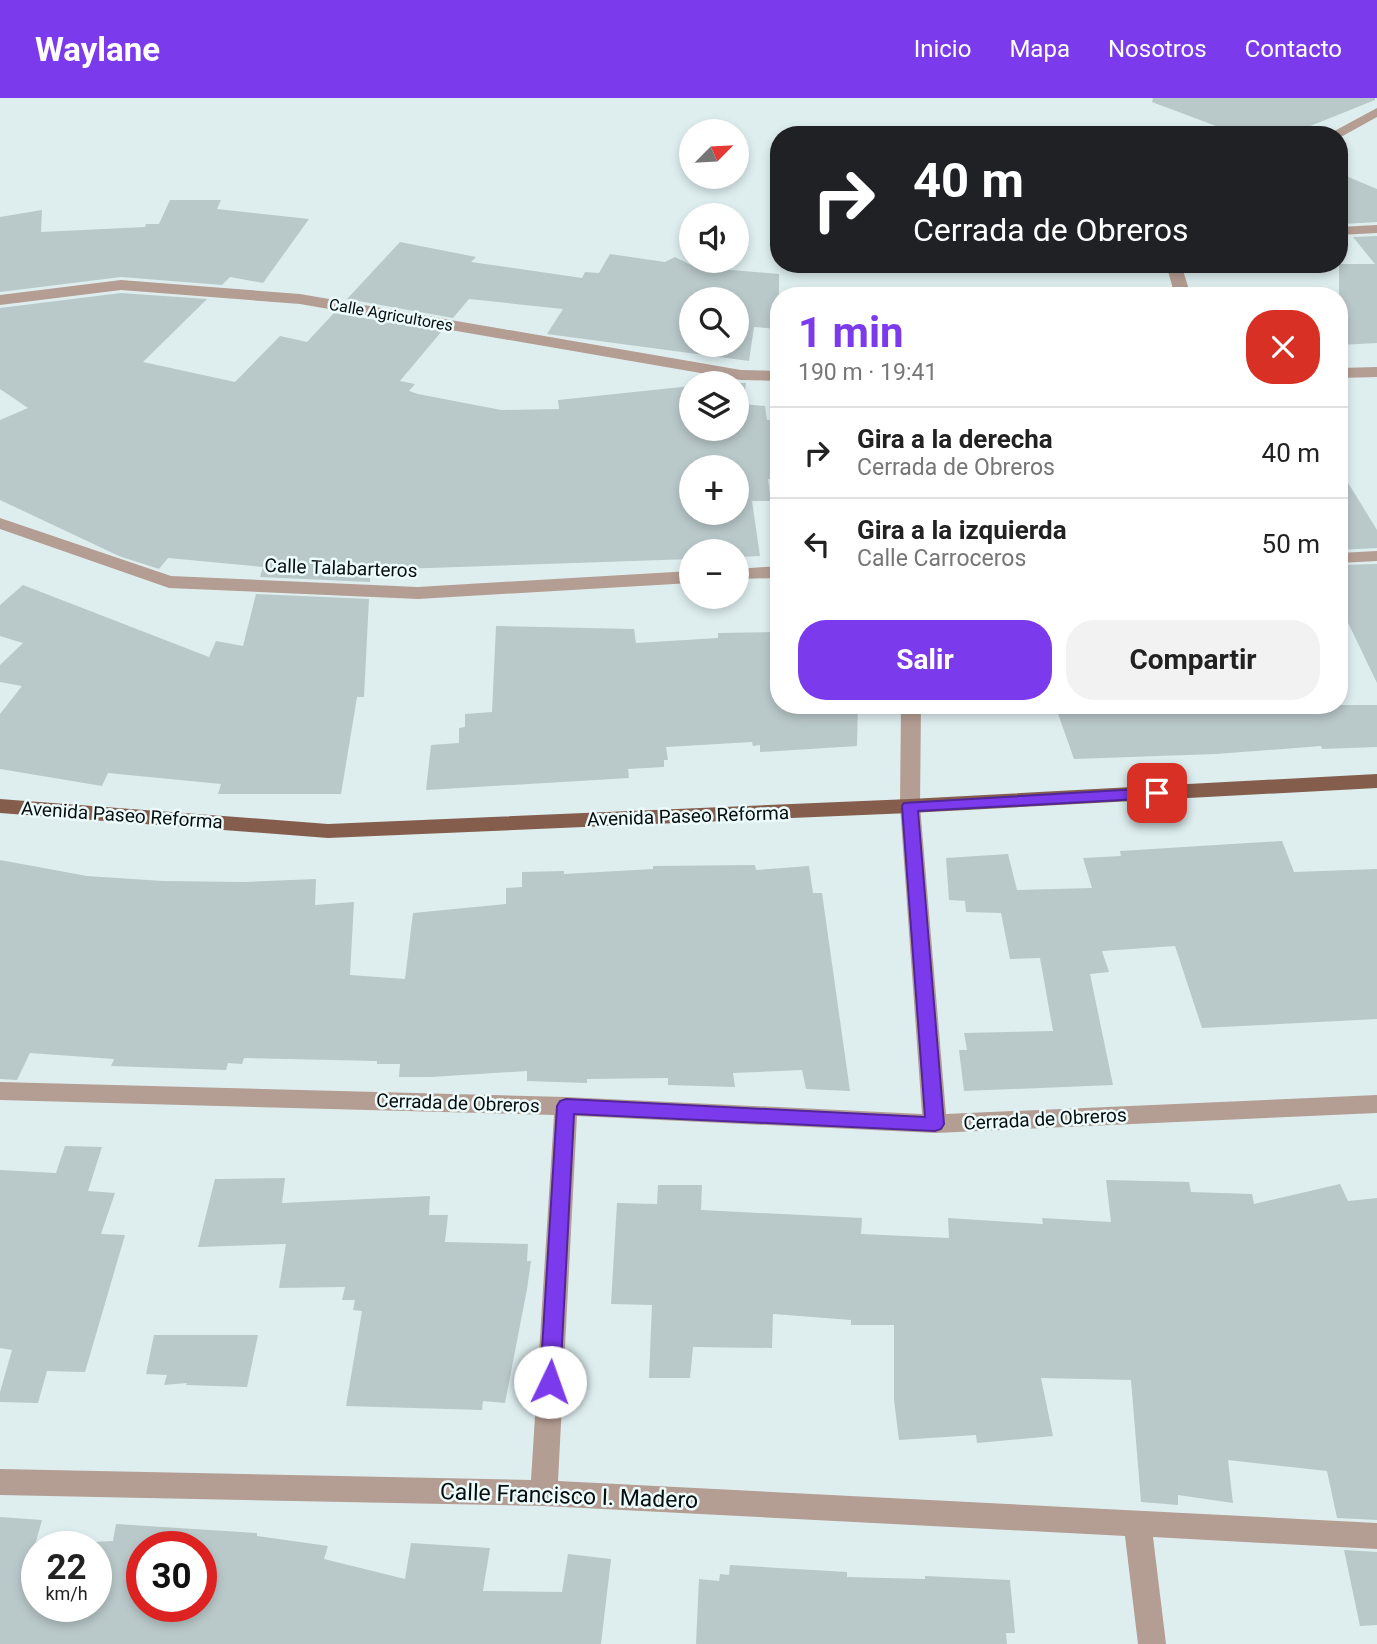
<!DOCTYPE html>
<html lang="es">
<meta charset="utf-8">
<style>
:root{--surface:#fff;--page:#f2f2f2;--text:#222;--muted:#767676;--line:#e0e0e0;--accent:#7c3aed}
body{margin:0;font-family:Roboto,sans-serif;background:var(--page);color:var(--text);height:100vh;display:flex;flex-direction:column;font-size:26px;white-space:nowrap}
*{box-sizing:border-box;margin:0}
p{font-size:23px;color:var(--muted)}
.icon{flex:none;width:38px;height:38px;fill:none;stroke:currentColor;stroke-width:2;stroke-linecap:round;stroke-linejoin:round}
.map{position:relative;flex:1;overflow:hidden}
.sheet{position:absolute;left:770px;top:189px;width:578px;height:427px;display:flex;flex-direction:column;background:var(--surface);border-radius:28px;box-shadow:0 4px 10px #0003}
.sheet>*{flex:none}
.banner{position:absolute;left:770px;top:28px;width:578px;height:147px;border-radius:28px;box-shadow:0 4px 10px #0003;background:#202124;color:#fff;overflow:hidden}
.needle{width:46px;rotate:66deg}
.tools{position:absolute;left:679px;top:21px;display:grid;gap:14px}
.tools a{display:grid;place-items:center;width:70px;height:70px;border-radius:50%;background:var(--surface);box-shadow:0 4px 10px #0003;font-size:35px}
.speed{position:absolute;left:21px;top:1433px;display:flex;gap:14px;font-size:35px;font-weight:700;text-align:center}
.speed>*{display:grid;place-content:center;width:91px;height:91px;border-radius:50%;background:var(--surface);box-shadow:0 4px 10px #0003;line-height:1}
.speed small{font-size:18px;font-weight:400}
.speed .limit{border:10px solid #d22;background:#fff;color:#111}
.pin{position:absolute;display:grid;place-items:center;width:60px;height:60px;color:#fff;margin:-30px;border-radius:14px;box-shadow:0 4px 10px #0006}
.me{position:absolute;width:77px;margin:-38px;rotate:3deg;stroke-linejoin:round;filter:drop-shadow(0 0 5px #0008)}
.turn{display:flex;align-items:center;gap:24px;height:147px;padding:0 28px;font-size:32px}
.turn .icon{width:91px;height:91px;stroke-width:2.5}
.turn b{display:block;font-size:49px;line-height:60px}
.round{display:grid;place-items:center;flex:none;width:74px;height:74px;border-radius:28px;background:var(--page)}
.overview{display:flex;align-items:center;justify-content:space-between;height:119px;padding:0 28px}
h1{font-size:42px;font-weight:700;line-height:52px;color:var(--accent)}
.action{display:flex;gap:14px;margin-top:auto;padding:14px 28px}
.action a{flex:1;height:80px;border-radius:28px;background:var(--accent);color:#fff;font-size:28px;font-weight:700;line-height:80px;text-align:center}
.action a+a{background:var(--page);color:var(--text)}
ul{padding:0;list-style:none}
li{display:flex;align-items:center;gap:21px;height:91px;padding:0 28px;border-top:2px solid var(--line)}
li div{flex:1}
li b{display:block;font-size:26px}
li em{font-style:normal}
header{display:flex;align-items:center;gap:42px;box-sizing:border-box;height:98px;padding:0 35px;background:var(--accent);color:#fff}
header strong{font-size:33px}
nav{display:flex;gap:38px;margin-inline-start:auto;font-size:24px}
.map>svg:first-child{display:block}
.building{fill:#b9c8c9;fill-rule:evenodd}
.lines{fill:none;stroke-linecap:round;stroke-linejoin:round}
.minor{fill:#b49d93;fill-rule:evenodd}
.major{fill:#845d4c;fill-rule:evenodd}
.route{fill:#7c3aed;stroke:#51269a;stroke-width:2}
.labels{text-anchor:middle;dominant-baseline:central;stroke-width:5;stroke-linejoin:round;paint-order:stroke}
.far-street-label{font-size:16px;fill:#080d0e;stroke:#ecfbfc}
.street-label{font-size:19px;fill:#080d0e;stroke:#ecfbfc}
.near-street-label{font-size:23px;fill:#080d0e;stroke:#ecfbfc}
</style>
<header>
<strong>Waylane</strong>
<nav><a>Inicio</a><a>Mapa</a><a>Nosotros</a><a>Contacto</a></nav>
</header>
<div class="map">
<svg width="1377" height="1546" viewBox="0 0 1377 1546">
<rect width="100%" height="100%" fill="#deeeef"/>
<!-- building -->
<path class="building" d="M1153 0H1375V2L1288 37H1240L1152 4Z
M1339 75 1377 91V124L1343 126 1339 120Z
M170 102H221L217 111 309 121 263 185 230 179 222 187 121 179 0 194V119L42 112 41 134 145 129 146 126H159Z
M1377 138V245L1339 247V166H1375L1353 139Z
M400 144 476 159 471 164 582 180 585 174 599 175 610 156 665 164 675 159 695 169 779 176V231L754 229 749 263 547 236 563 211 469 201 453 220 347 201ZM691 201H737V247H691Z
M121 195 207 201 143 264 235 284 280 238 307 244 334 215 442 233 400 283 415 286 409 293 418 296 501 312 559 311 558 302 691 288V331H737V285H720H746L743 306 765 308 767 322H779V382L768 381 771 403H752L760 458 737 459V453H691V461L370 472V484L260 479 263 469 168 460 159 471 119 458 0 402V322L28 310 0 291V210ZM691 369H737V415H691Z
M1339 370 1377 432V450L1339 452Z
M1377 466V585L1339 506V467Z
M23 487 209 559 216 543 243 548 256 496 369 501 364 599H357L341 696H218L221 686 108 675 102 688 0 671V616L22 588 0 584V567L23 545 0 538V507Z
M496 528 634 531 636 545 718 540V535L779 534V607H858L857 648 760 654V647L753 648 752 644 666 649 668 662H664V669L628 671 629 680 426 692 431 647 459 645V630L465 629V616L492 614Z
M1055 607H1377V649L1322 651 1321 648 1216 656 1074 661Z
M1282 743 1294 774 1377 771V921L1202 930 1175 848 1102 853 1109 874 1090 876 1113 987 964 993 959 952H967L964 935 1053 933 1040 860 1010 861 1001 815 966 814 965 803 949 802 946 760 1008 756 1017 792 1092 790 1083 760 1121 758 1120 753Z
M0 762 87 778 163 783 244 784 316 781 315 807 354 804 350 877 405 881 413 815 506 806V790L522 789V774L564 773V776L653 771V768L755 767 756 772 809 768 813 795H822L850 993 806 991 802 972 733 975 735 989 668 987V980L587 981V985L527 983V973L431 979H399L400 966H377V963L244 960 242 966 228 965 226 972 111 968 114 961 30 955 17 982 0 981Z
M65 1048 102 1049 88 1093 115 1095 101 1136 125 1137 85 1274 47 1273 38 1305 0 1304V1294L12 1252 0 1250V1072L56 1075Z
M285 1080 282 1105 430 1098 429 1117H448L445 1144 528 1146 527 1163H531L527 1191 505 1305 483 1303 482 1312 346 1308 362 1213 353 1212 355 1202H342L345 1189 279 1190 286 1146 198 1149 215 1081Z
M1106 1082 1189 1084 1191 1094 1252 1096 1254 1106 1340 1086 1348 1103 1377 1100V1422L1337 1420 1327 1373 1228 1362 1233 1405 1178 1397V1407L1141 1404 1131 1282 1041 1280 1053 1338 977 1345 976 1337 899 1342 894 1302V1227H851V1222L773 1216 772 1250 693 1249 690 1280H649L652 1207 611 1206 617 1105 657 1106 658 1087H702L701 1112 862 1120 861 1136 949 1140 948 1120 1043 1126 1042 1120 1111 1124Z
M154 1237H258L247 1289 186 1287 187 1285 164 1287 167 1277 146 1276Z
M0 1419 42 1422 35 1447 113 1443 116 1426 257 1435V1438L328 1448 324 1461 405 1481 411 1445 490 1450 483 1493 562 1494 568 1456 611 1461 601 1546H0ZM37 1449H96V1508H37ZM142 1449H201V1508H142Z
M1344 1452 1377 1454V1527L1360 1528Z
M730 1467 847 1474V1479L925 1481V1478L1010 1482 1015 1535H1006L1007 1546H696L699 1481 719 1483 720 1476 729 1477Z"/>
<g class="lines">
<!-- minor -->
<path class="minor" d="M1377 10V19L1339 40V37H1327Z
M1377 127V135L1339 137V129Z
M1166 166H1181L1191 198H1175Z
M121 182 300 196 741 272 779 273V283L741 282 300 206 121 192 0 207V197Z
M1377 269V279L1339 280V270Z
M0 420 171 478 418 489 691 473V485L418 501 169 490 0 431Z
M1377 453V463L1339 465V455Z
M779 468V480L737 481V471Z
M901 607H921L920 708 946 1016 1377 997V1015L935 1035 577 1018 558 1383 1377 1425V1451L1153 1439 1166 1546H1138L1125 1438 544 1408 0 1397V1371L531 1382 554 1017 0 1002V984L566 999 922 1016 900 708Z"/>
<!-- major -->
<path class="major" d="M1377 676V690L910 715 328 740 0 715V701L328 726 910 701Z"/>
</g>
<!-- route -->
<path class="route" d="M1157 690 1165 695 1157 700 918 713 944 1026 941 1031 935 1033 574 1016 560 1284 557 1291 550 1293 543 1291 540 1284 557 1008 560 1003 566 1001 925 1019 902 708 904 705Z"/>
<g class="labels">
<!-- far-street labels -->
<g class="far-street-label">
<text transform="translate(391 217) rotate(10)">Calle Agricultores</text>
</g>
<!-- street labels -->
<g class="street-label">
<text transform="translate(341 470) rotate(2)">Calle Talabarteros</text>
<text transform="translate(122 717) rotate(4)">Avenida Paseo Reforma</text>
<text transform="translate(688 718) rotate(-2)">Avenida Paseo Reforma</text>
<text transform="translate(458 1005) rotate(2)">Cerrada de Obreros</text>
<text transform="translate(1045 1021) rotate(-3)">Cerrada de Obreros</text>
</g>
<!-- near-street labels -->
<g class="near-street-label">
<text transform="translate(569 1398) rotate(2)">Calle Francisco I. Madero</text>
</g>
</g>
</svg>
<div class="tools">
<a><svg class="needle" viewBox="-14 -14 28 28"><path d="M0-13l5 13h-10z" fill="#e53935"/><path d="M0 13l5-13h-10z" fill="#767676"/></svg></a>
<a><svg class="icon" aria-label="sound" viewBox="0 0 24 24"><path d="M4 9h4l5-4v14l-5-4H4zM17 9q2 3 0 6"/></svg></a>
<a><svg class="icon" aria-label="search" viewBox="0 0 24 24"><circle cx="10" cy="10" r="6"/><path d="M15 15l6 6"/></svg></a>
<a><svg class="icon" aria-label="layers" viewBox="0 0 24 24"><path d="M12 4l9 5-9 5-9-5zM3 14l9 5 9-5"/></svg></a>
<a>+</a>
<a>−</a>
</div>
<div class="speed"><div>22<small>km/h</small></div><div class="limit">30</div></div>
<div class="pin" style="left:1157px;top:695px;background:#d93025"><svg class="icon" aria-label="arrive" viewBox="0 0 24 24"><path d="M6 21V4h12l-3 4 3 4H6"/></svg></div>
<svg class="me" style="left:550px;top:1284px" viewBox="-20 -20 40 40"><circle r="19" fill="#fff"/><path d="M0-13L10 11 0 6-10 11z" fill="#7c3aed"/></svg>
<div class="banner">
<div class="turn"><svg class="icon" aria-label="right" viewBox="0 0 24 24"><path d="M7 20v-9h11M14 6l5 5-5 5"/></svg><div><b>40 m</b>Cerrada de Obreros</div></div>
</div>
<section class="sheet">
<div class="overview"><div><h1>1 min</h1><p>190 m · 19:41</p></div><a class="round" style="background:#d93025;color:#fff"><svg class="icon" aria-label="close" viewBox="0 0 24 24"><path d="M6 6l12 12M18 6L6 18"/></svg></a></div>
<ul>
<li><svg class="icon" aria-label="right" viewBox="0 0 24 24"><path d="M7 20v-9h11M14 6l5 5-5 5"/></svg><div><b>Gira a la derecha</b><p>Cerrada de Obreros</p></div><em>40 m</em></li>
<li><svg class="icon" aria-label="left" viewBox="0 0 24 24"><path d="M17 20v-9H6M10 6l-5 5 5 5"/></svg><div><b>Gira a la izquierda</b><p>Calle Carroceros</p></div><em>50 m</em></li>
</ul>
<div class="action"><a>Salir</a><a>Compartir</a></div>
</section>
</div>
